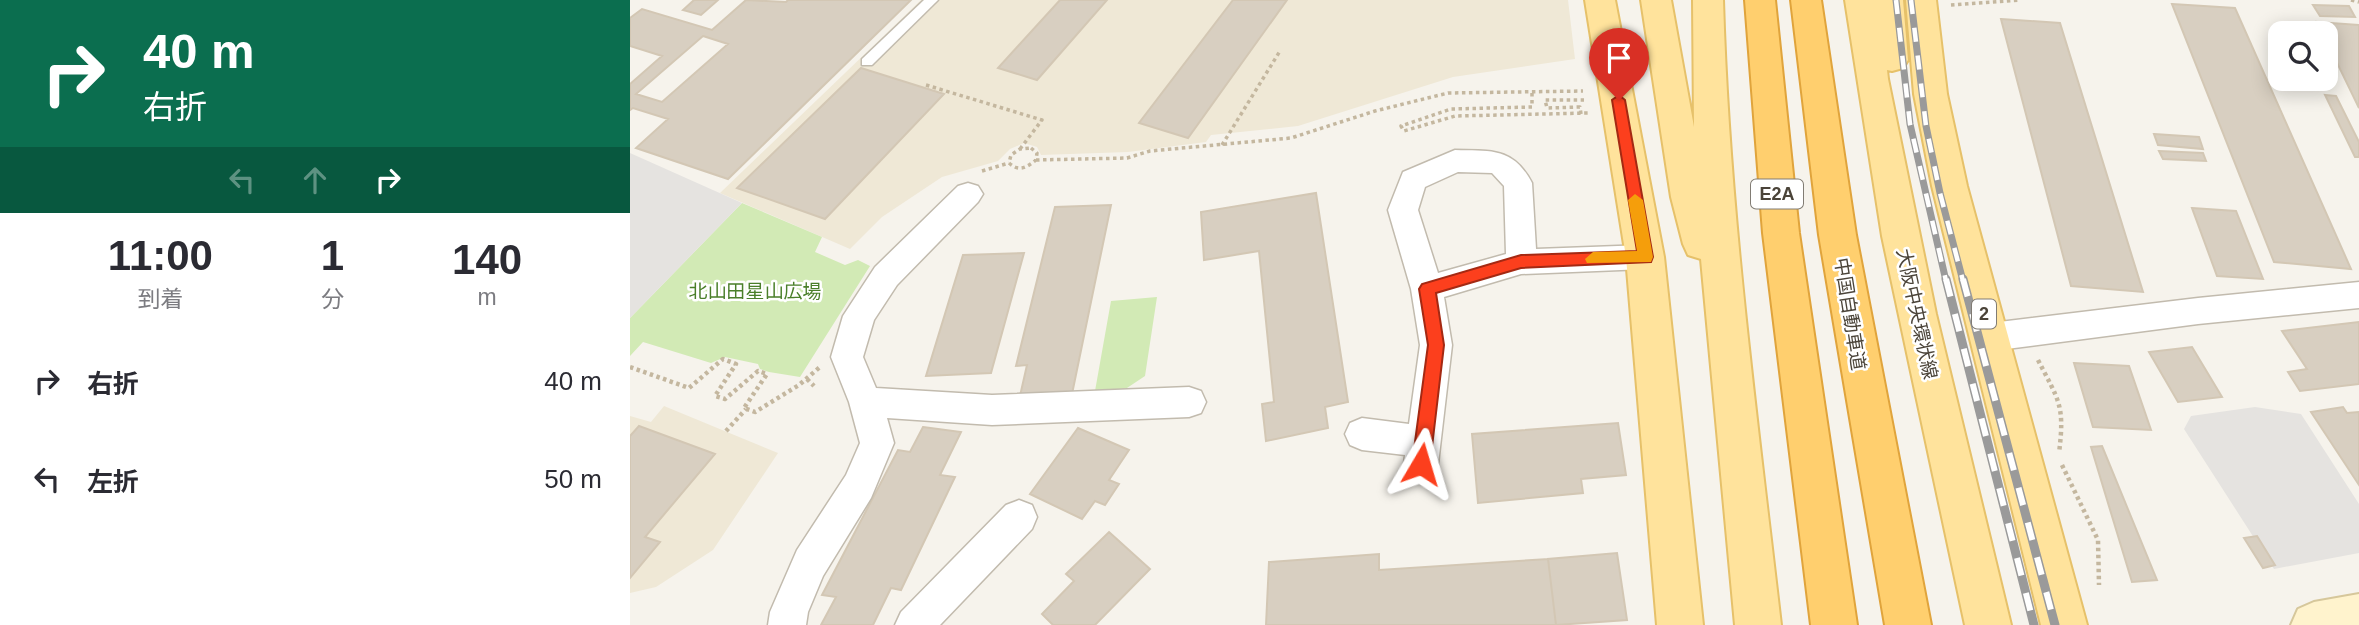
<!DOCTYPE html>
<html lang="ja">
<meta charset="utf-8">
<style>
:root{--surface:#fff;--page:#f7f7f7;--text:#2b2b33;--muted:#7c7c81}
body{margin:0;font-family:Helvetica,"Noto Sans JP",sans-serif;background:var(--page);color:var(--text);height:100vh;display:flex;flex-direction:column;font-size:26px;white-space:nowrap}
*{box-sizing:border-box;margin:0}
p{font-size:23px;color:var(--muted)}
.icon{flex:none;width:38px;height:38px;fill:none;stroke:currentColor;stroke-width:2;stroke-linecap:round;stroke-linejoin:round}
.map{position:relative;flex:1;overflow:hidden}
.details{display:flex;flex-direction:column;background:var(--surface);width:630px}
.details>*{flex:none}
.guide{background:#0b6e4f;color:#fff;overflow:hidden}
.buttons{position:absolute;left:1638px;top:21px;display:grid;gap:14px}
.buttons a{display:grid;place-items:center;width:70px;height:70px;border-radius:14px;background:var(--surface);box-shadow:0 4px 18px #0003;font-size:35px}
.pin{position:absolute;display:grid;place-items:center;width:60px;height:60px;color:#fff;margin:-72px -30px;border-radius:50% 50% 50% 0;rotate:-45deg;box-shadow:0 0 7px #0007}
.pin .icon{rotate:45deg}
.me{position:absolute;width:77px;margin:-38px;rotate:7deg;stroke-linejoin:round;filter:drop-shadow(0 0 5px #0008)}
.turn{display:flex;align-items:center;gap:24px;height:147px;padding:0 28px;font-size:32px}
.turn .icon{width:91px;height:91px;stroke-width:2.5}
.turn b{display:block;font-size:49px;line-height:60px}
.lanes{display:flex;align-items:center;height:66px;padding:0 28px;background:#0003;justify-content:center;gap:35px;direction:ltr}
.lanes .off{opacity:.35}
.eta{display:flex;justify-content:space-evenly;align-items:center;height:119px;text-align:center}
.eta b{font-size:42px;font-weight:700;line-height:49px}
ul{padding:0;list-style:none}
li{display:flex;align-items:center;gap:21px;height:98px;padding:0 28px}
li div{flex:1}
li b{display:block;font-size:26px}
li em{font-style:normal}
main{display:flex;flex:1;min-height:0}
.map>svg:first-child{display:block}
.education{fill:#efe8d6}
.green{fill:#d2eab5}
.parking{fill:#e5e3e0}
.building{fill:#d8cfc1;stroke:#d3c7b4;stroke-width:2;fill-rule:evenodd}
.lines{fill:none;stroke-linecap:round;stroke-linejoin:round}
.lane-casing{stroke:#c2bbae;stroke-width:3}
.street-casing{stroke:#c2bbae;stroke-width:3}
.secondary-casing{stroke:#d6c79b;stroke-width:4}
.primary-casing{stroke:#e6c16a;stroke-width:4}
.highway-casing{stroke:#e0a43c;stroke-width:4}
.path-far1{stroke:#c4b79f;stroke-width:3.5;stroke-dasharray:3.5 3.5;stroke-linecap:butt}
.path{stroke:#c4b79f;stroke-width:4.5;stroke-dasharray:3.5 3.5;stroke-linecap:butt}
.lane{fill:#fff;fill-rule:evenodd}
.street{fill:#fff;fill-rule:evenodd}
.secondary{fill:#fff3cd;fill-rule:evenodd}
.primary{fill:#ffe39c;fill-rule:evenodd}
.highway{fill:#ffcf6e;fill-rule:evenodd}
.rail-far1-casing{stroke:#9a9a9a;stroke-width:7}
.rail-casing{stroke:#9a9a9a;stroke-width:9}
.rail-far1{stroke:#fff;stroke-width:4.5;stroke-dasharray:14;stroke-linecap:butt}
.rail{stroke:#fff;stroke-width:6;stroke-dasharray:18;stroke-linecap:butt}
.route{fill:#fc3f1d;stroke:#a42913;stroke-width:2}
.slow{fill:#f59e0b}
.labels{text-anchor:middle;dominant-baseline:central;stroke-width:5;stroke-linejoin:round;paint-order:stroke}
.shield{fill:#fff;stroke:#817c74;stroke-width:2}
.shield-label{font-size:18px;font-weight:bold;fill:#4b4439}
.park-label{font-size:19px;fill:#4a7f2a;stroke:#fff}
.street-label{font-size:19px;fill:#4b4439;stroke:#fff}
</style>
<main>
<section class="details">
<div class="guide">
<div class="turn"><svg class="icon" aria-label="right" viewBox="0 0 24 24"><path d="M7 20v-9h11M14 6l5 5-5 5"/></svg><div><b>40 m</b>右折</div></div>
<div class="lanes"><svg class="icon off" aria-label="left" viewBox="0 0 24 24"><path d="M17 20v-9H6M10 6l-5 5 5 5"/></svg><svg class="icon off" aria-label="ahead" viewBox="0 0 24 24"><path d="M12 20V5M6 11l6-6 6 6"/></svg><svg class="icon" aria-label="right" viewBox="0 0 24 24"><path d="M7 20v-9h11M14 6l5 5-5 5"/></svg></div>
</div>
<div class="eta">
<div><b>11:00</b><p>到着</p></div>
<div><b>1</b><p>分</p></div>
<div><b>140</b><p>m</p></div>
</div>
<ul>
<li><svg class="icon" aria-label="right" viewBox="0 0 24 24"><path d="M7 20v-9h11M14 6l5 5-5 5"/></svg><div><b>右折</b></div><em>40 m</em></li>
<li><svg class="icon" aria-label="left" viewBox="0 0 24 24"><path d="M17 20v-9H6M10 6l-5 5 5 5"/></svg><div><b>左折</b></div><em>50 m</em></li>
</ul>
</section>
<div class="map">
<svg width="1729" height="625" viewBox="0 0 1729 625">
<rect width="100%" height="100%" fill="#f6f3ec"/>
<!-- education -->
<path class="education" d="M291 0H938L945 59 823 77 668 126 581 135 576 142 498 152 411 155 407 147 394 143 380 149 368 161 312 177 252 217 220 249 90 193Z
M34 406 148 453 83 550 26 587 0 593V416L21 422Z"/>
<!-- green -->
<path class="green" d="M112 203 192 237 185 252 215 265 228 260 240 266 170 377 139 372 130 369 128 364 95 357 81 363 13 342 0 356V318Z
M527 297 515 376 491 392 465 391 481 301Z"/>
<!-- parking -->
<path class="parking" d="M0 153 112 203 0 318Z
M1625 407 1671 414 1729 504V553L1644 569 1554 429 1561 416Z"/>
<!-- building -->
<path class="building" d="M64 0H88L71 15 53 10Z
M116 0 156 2 158 0H281L98 179 6 148 38 119 3 108 0 110V84L32 56 0 46V18L12 9 82 30ZM73 36 98 44 32 102 6 94Z
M430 0H477L407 80 368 68Z
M603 0H657L558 138 509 123Z
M1542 4 1605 8 1721 269 1644 262Z
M1683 5 1719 6 1725 17 1690 16Z
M1371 19 1430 23 1513 292 1441 286Z
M1687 22 1729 25V108L1696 40V33H1693Z
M231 68 314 94 195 219 107 188Z
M1695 95 1706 96 1729 142V157H1725Z
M1524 134 1569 137 1573 149 1528 145Z
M1529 151 1573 153 1576 161 1533 159Z
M686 193 718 402 695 407 698 428 636 441 632 404 644 402 629 251 574 260 571 212Z
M481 205 442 394 390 396 397 365 386 366 425 207Z
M1562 208 1606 211 1633 279 1587 276Z
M394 253 361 373 296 376 333 255Z
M1729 322V384L1670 391 1658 372 1677 369 1652 331Z
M1562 347 1592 397 1548 402 1519 352Z
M1444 363 1499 366 1521 430 1463 427Z
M1713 407 1717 413 1729 412V485L1681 412Z
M988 423 996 475 951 479 953 493 848 503 842 434Z
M9 426 85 454 15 537 30 542 0 578V436Z
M293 427 331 432 310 475 325 477 271 590 261 588 243 625H191L206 597 192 595 268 450 280 452Z
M448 428 499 450 479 480 489 484 475 505 465 501 452 519 400 494Z
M1472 446 1527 580 1502 582 1461 447Z
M479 532 520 569 465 625H423L412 614 444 581 436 574Z
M1627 536 1645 565 1633 568 1614 538Z
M987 553 997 620 926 625 918 559Z
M749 554V570L918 559 926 625H636L639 562Z"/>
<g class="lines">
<defs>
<path id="lane" d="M294 0H308L242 65H232V59Z"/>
<path id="street" d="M825 150C861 151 883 147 902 183L906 249 1015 245 1026 248 1030 257 1026 266 1015 269 891 274 814 297 822 345 808 464 803 475 791 480 779 475 774 464 775 455 732 450 720 445 715 434 720 423 732 418 779 424 790 345 781 289 758 210 773 172ZM828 172 862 173 874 186 876 254 808 273 788 210 795 187Z
M338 183 348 186 353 194 348 202 267 285 244 320 233 357 246 388 362 395 559 387 571 391 576 402 571 413 559 417 362 425 257 418 264 443 241 498 193 576 178 612 176 625H138L140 612 167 550 216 475 230 443 219 402 201 357 213 316 245 267 328 186Z
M1729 282V308L1568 324 1361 351 1350 347 1345 337 1350 327 1361 323 1568 298Z
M389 500 402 505 407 517 402 529 310 625H265L271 612 376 505Z"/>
<path id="secondary" d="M1729 594V625H1661L1668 609 1684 602Z"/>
<path id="primary" d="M955 0H985L1034 257 1073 625H1027L996 257Z
M1011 0H1041L1064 127 1063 0H1093C1099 210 1127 417 1151 625H1105L1071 259 1058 255 1053 244 1041 197Z
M1215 0H1273L1278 60 1273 68 1262 71 1257 70 1258 79 1306 314 1381 625H1335L1252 236Z
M1276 0H1306L1317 94 1337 186 1457 625H1411L1302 186 1284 94Z"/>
<path id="highway" d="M1115 0H1145L1169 233 1227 625H1181L1133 233Z
M1161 0H1191L1226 235 1301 625H1255L1189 235Z"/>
</defs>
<!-- lane casing -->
<use href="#lane" class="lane-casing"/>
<!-- street casing -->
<use href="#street" class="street-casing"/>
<!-- secondary casing -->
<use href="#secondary" class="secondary-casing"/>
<!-- primary casing -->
<use href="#primary" class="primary-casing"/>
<!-- highway casing -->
<use href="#highway" class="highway-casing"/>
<!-- path-far1 -->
<path class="path-far1" d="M1721 0 1729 2
M1321 5 1390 0
M296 85 412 120 390 149
M902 93V107L821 109 771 126 774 131 825 116 958 113
M951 114 950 107 917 108 915 100H954
M592 145 650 51
M401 148 407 153 406 160C396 168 389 172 379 163L381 155 390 149Z
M406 160 497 158 520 151 661 138 745 111 818 93 953 91
M352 171 379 163"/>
<!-- path -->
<path class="path" d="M1408 360C1429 401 1435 405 1429 453
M0 367 59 388 93 359 106 364 85 396 95 399 128 371 137 374 114 408 125 412 169 385 190 367
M177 379 184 386
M96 431 116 409
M1432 465 1468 540 1469 585"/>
<!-- lane -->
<use href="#lane" class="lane"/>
<!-- street -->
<use href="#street" class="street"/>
<!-- secondary -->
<use href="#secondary" class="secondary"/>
<!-- primary -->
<use href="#primary" class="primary"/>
<!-- highway -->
<use href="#highway" class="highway"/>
<defs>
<path id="rail-far1" d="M1266 0 1280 124 1316 281
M1281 0 1296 126 1310 193 1333 281"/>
<path id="rail" d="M1316 279 1404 625
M1333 279 1425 625"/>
</defs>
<!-- rail-far1 casing -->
<use href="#rail-far1" class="rail-far1-casing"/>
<!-- rail casing -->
<use href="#rail" class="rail-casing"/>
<!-- rail-far1 -->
<use href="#rail-far1" class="rail-far1"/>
<!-- rail -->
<use href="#rail" class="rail"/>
</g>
<!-- route -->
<path class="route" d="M989 95 995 100 1023 257 1021 262 891 268 806 293 814 345 800 464 797 470 791 472 785 470 782 464 798 345 789 289 792 284 891 255 1007 251 982 100Z"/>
<!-- slow -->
<path class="slow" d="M1005 194 1013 200 1023 257 1021 262 957 263 955 259 963 252 1007 251 998 200Z"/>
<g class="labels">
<!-- shield labels -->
<g class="shield">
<rect x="1121" y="179.5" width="52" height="29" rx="5"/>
<rect x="1342" y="299.5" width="24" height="29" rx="5"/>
</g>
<g class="shield-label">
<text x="1147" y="194">E2A</text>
<text x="1354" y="314">2</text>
</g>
<!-- park labels -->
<g class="park-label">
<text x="125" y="291">北山田星山広場</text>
</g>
<!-- street labels -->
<g class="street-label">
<text transform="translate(1220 314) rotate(81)">中国自動車道</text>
<text transform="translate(1287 314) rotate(78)">大阪中央環状線</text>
</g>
</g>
</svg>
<div class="buttons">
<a><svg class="icon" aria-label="search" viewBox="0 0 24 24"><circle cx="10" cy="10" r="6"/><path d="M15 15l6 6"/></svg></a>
</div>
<div class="pin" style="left:989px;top:100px;background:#d93025"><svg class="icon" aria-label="arrive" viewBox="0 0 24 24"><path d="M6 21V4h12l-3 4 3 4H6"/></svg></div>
<svg class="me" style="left:791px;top:464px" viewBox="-20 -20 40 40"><path d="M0-17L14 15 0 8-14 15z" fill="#fc3f1d" stroke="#fff" stroke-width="4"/></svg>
</div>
</main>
